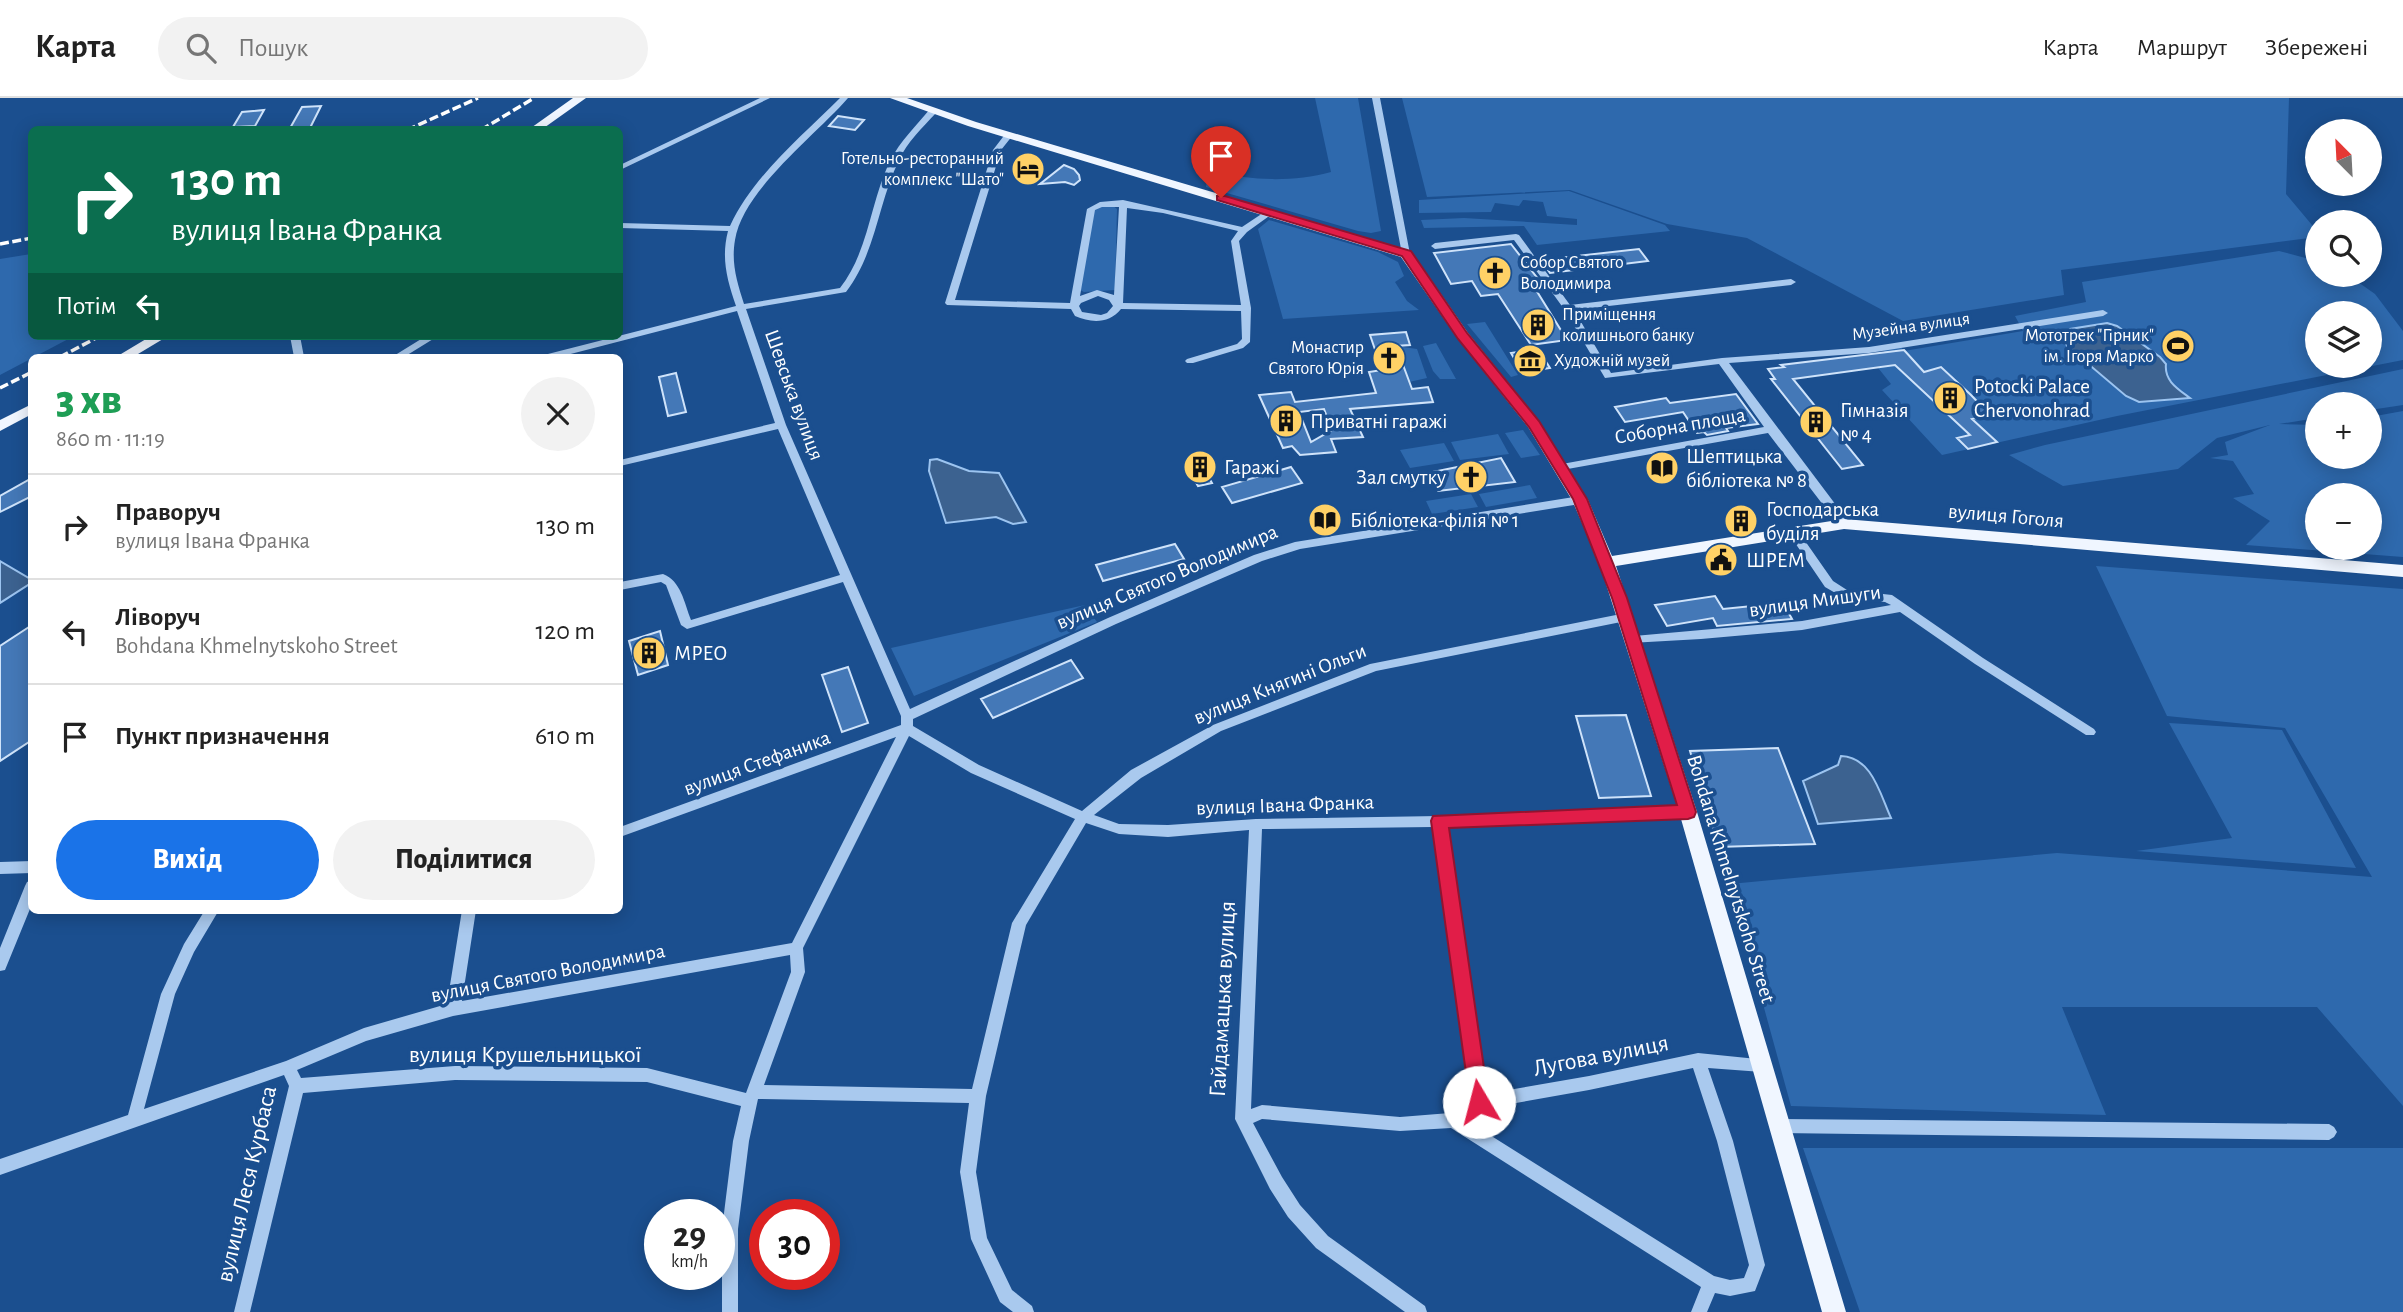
<!DOCTYPE html>
<html lang="uk">
<meta charset="utf-8">
<style>
:root{--surface:#fff;--page:#f2f2f2;--text:#222;--muted:#767676;--line:#e0e0e0;--accent:#1a73e8}
body{margin:0;font-family:"Alegreya Sans",sans-serif;background:var(--page);color:var(--text);height:100vh;display:flex;flex-direction:column;font-size:26px;white-space:nowrap}
*{box-sizing:border-box;margin:0}
p{font-size:23px;color:var(--muted)}
.icon{flex:none;width:38px;height:38px;fill:none;stroke:currentColor;stroke-width:2;stroke-linecap:round;stroke-linejoin:round}
.map{position:relative;flex:1;overflow:hidden}
.sheet{position:absolute;left:28px;top:256px;width:595px;height:560px;display:flex;flex-direction:column;background:var(--surface);border-radius:10px;box-shadow:0 4px 18px #0003}
.sheet>*{flex:none}
.top-card{position:absolute;left:28px;top:28px;width:595px;height:214px;border-radius:10px;box-shadow:0 4px 18px #0003;background:#0b6e4f;color:#fff;overflow:hidden}
.needle{width:46px;rotate:336deg}
.buttons{position:absolute;left:2305px;top:21px;display:grid;gap:14px}
.buttons a{display:grid;place-items:center;width:77px;height:77px;border-radius:50%;background:var(--surface);box-shadow:0 4px 18px #0003;font-size:35px}
.speed{position:absolute;left:644px;top:1101px;display:flex;gap:14px;font-size:35px;font-weight:700;text-align:center}
.speed>*{display:grid;place-content:center;width:91px;height:91px;border-radius:50%;background:var(--surface);box-shadow:0 4px 18px #0003;line-height:1}
.speed small{font-size:18px;font-weight:400}
.speed .limit{border:10px solid #d22;background:#fff;color:#111}
.pin{position:absolute;display:grid;place-items:center;width:60px;height:60px;color:#fff;margin:-72px -30px;border-radius:50% 50% 50% 0;rotate:-45deg;box-shadow:0 0 7px #0007}
.pin .icon{rotate:45deg}
.me{position:absolute;width:77px;margin:-38px;rotate:352deg;stroke-linejoin:round;filter:drop-shadow(0 0 5px #0008)}
.turn{display:flex;align-items:center;gap:24px;height:147px;padding:0 28px;font-size:32px}
.turn .icon{width:91px;height:91px;stroke-width:2.5}
.turn b{display:block;font-size:49px;line-height:60px}
.then{display:flex;align-items:center;height:66px;padding:0 28px;background:#0003;gap:14px;font-size:26px}
.round{display:grid;place-items:center;flex:none;width:74px;height:74px;border-radius:37px;background:var(--page)}
.headline{display:flex;align-items:center;justify-content:space-between;height:119px;padding:0 28px}
h1{font-size:42px;font-weight:800;line-height:52px;color:#1e9e55}
.button{display:flex;gap:14px;margin-top:auto;padding:14px 28px}
.button a{flex:1;height:80px;border-radius:42px;background:var(--accent);color:#fff;font-size:28px;font-weight:800;line-height:80px;text-align:center}
.button a+a{background:var(--page);color:var(--text)}
ul{padding:0;list-style:none}
li{display:flex;align-items:center;gap:21px;height:105px;padding:0 28px;border-top:2px solid var(--line)}
li div{flex:1}
li b{display:block;font-size:26px}
li em{font-style:normal}
header{display:flex;align-items:center;gap:42px;box-sizing:border-box;height:98px;padding:0 35px;background:var(--surface);border-bottom:2px solid var(--line)}
header strong{font-size:33px}
nav{display:flex;gap:38px;margin-inline-start:auto;font-size:24px}
.search{width:490px;height:63px;background:var(--page);display:flex;align-items:center;gap:18px;box-sizing:border-box;padding:0 24px;border-radius:38px;color:var(--muted);font-size:26px}
.map>svg:first-child{display:block}
.green{fill:#2e69ad;fill-rule:evenodd}
.water{fill:#3c6290;stroke:#9cc4f0;stroke-width:2}
.building{fill:#4478b7;stroke:#cfe3fa;stroke-width:2;fill-rule:evenodd}
.lines{fill:none;stroke-linecap:round;stroke-linejoin:round}
.minor{fill:#a9c9ee;fill-rule:evenodd}
.major{fill:#f0f6ff;fill-rule:evenodd}
.rail{stroke:#fff;stroke-width:3.5;stroke-dasharray:9 3.5;stroke-linecap:butt}
.route{fill:#e11d48;stroke:#92132f;stroke-width:2}
.labels{text-anchor:middle;dominant-baseline:central;stroke-width:7;stroke-linejoin:round;paint-order:stroke}
.far-poi-label{font-size:18px;fill:#fff;stroke:#1b4f8f;text-anchor:end}
.far-street-label{font-size:18px;fill:#fff;stroke:#1b4f8f}
.poi-label{font-size:21px;fill:#fff;stroke:#1b4f8f;text-anchor:start}
.street-label{font-size:21px;fill:#fff;stroke:#1b4f8f}
.near-street-label{font-size:24px;fill:#fff;stroke:#1b4f8f}
</style>
<header>
<strong>Карта</strong>
<div class="search"><svg class="icon" aria-label="search" viewBox="0 0 24 24"><circle cx="10" cy="10" r="6"/><path d="M15 15l6 6"/></svg>Пошук</div>
<nav><a>Карта</a><a>Маршрут</a><a>Збережені</a></nav>
</header>
<div class="map">
<svg width="2403" height="1214" viewBox="0 0 2403 1214">
<rect width="100%" height="100%" fill="#1b4f8f"/>
<!-- green -->
<path class="green" d="M1315 0H1358L1381 133 1371 135 1358 133 1206 89 1207 81 1216 74C1253 83 1294 84 1331 74Z
M1402 0H2289L2286 96 2317 133V139L2061 172 2064 197 1903 223 1747 140 1667 126 1570 92 1427 99Z
M1569 93 1665 127 1670 133 1537 147 1524 128 1424 130 1421 122 1464 120 1577 127V121L1547 118 1543 104 1523 102 1519 108 1495 105 1491 114 1419 115V102Z
M1112 107 1117 111 1115 192 1084 194 1080 192 1094 112 1099 108Z
M1269 122 1378 154 1398 164 1404 178 1395 184 1407 203 1419 212 1283 221 1258 131Z
M2279 153 2317 163V177H2348L2375 196 2403 233V262L2117 318 1942 357 1882 292 1891 286 1867 256 1885 254 1883 252 1900 248 1904 253 2023 233 2015 218 2086 204 2082 184ZM2317 215H2370V268H2317Z
M31 156 32 238H74L0 277V161Z
M1485 224 1518 277 1511 279 1467 226Z
M1436 245 1456 281H1440L1433 273 1423 248Z
M1396 248 1417 251 1427 280 1409 284Z
M2403 271V307L2370 312V306H2317V320L2279 326 2317 327V359H2370V319L2403 313V459L2246 447 2270 423 2233 400 2254 396 2233 363 2210 360 2228 357 2225 344 2270 327 2217 340 2178 371 2063 388 2009 357 2045 347ZM2317 397H2370V450H2317Z
M1523 332 1540 357 1521 360 1505 335Z
M1498 336 1509 356 1460 362 1451 344Z
M1444 345 1454 363 1410 370 1400 352Z
M1530 387 1537 400 1486 409 1479 396Z
M1471 396 1478 409 1432 416 1426 403Z
M2096 468 2403 491V1008L2317 909H2062L2106 1017 1791 1008 1730 786 2057 755 2372 779 2285 630 2167 618Z
M1085 507 1097 524 914 598 891 550Z
M2169 625 2282 632 2356 770 2136 753 2232 740Z
M1803 1050H2403V1214H1860Z"/>
<!-- water -->
<path class="water" d="M2107 225 2117 228 2160 259 2166 266C2164 283 2178 291 2190 300L2139 304 2126 298 2067 248 2063 239 2070 231Z
M937 361 969 373 999 375 1026 424 1013 426 996 419 946 425 929 373 930 362Z
M0 463 32 482 31 485 0 505Z
M1841 658C1872 659 1880 696 1891 720L1818 726 1803 683 1838 667Z"/>
<!-- building -->
<path class="building" d="M321 8 309 32H289L302 9Z
M264 12 255 28 233 29 242 14Z
M838 18 864 22 855 32 829 28Z
M1064 67 1074 71 1079 77 1080 82 1074 87 1065 84 1040 86Z
M1511 146 1542 186 1533 187 1567 242 1531 247 1498 196 1481 198 1472 183 1451 186 1434 155Z
M1639 151 1648 163 1550 175 1541 162Z
M1406 234 1410 247 1396 248 1412 291 1428 289 1433 304 1350 311 1363 339 1331 341 1336 354 1300 357 1292 348 1283 350 1259 297 1291 294 1295 304 1376 295 1369 274 1382 272 1370 237ZM1324 311 1332 332 1311 344 1299 314Z
M1538 251 1550 270 1522 274 1511 255Z
M1904 252 1924 274 1941 269 1971 297 1990 317 1972 321 1997 344 1968 351 1957 340 1970 337 1895 267 1793 281 1863 367 1842 371 1771 281H1775L1768 271 1784 269 1781 267Z
M676 275 686 314 668 318 659 279Z
M1736 296 1758 326 1726 330 1728 333 1707 337 1704 334 1697 335 1683 314 1625 324 1615 309 1666 300 1670 305Z
M1501 360 1515 384 1438 393 1428 375Z
M1200 364 1212 385 1198 388 1186 367Z
M1291 369 1302 385 1232 405 1222 389Z
M32 380V398L0 414V398Z
M1175 446 1184 461 1103 483 1096 467Z
M1715 498 1723 511 1783 505 1792 521 1717 528 1713 520 1667 528 1655 507Z
M32 527V642L0 663V548Z
M660 533 668 567 638 577 629 543Z
M1071 562 1083 580 993 620 981 601Z
M848 569 868 625 842 634 822 577Z
M1626 617 1651 698 1599 700 1576 618Z
M1778 650 1815 746 1718 749 1690 653Z"/>
<g class="lines">
<!-- minor -->
<path class="minor" d="M760 0H770L620 72V67Z
M840 0H848C815 38 743 92 735 142 731 165 737 184 744 206L840 190C869 153 870 104 890 63 900 43 916 28 930 11H936V15C922 30 907 44 899 62 878 105 876 155 846 194L746 211 786 327 910 611 1108 520 1254 457 1295 444 1580 398 1584 399 1585 402 1580 406 1300 451 1262 463 1116 526 913 621V628L979 667 1082 713 1131 672 1213 627 1370 566 1626 515 1630 516 1632 519 1630 522 1626 523 1376 573 1221 633 1141 680 1094 717 1119 726 1168 727 1256 721 1439 718 1688 709 1693 710 1695 714 1693 718 1688 719 1446 728 1485 996 1589 978 1698 955 1767 962 1769 967 1767 972 1762 974 1708 970 1733 1043 1765 1167 1755 1193 1730 1198 1715 1195 1707 1214H1691L1701 1189 1451 1030 1400 1033 1262 1021 1253 1025 1282 1079 1300 1107 1328 1138 1425 1208 1427 1214H1405L1316 1150 1288 1119 1270 1091 1235 1021 1249 732 1168 739 1119 736 1086 725 1026 827 986 998 976 1074 987 1140 1012 1192 1032 1208 1034 1214H1013L1000 1204 971 1141 960 1074 969 1005 758 1001 749 1043 738 1131V1214H722V1131L733 1043 741 1008 647 984 455 982 303 995 250 1214H234L289 988 284 977 0 1077V1061L128 1017 161 896 184 846 205 812H219L194 854 175 896 144 1011 286 963 364 930 447 906 462 812H476L462 903 792 845 896 639 620 739V729L901 627V618L843 484 687 531 681 527 666 487 661 484 620 492V484L663 476C681 483 684 504 691 522L840 477 778 331 620 368V362L775 325 737 213 559 259H542L544 257 736 208C727 182 721 160 728 133L620 130V125L730 128C753 78 801 39 840 0ZM909 638 971 675 1075 721 1012 825 972 991 764 987 805 874 803 850ZM1433 729 1471 1001 1450 1015 1400 1019 1262 1007 1251 1011 1262 731ZM790 857 791 874 746 995 647 970 455 968 301 980 297 972 366 943 453 918ZM1693 970 1717 1043 1749 1167 1744 1180 1730 1182 1714 1178 1466 1022 1482 1011 1589 992Z
M1372 0H1380L1410 156 1406 159 1402 156Z
M1006 35 1013 37 1001 52 955 202 1070 205 1087 111 1100 104 1123 102 1242 129 1269 111 1272 112V116L1247 134 1239 143 1251 210 1250 244 1243 250 1193 265H1187L1185 263 1187 261 1237 246 1242 241 1241 213 1121 211C1109 226 1091 225 1075 218L1071 211 947 207 945 205 993 52ZM1102 109H1119L1114 197 1097 192 1080 198 1095 112ZM1127 110 1163 115 1238 133 1231 143 1241 207 1123 205ZM1098 198 1109 202 1113 208 1107 215 1101 217 1082 214 1079 208 1081 205Z
M1516 136 1519 137 1570 207 1791 181 1796 184 1791 187 1574 212 1611 275 1722 260 1869 249 2103 212 2108 215 2103 218 1869 255 1729 265 1848 423 1849 426 1844 430 1840 429 1768 335 1562 372 1558 371 1557 369 1562 366 1764 329 1719 266 1605 280 1564 211 1514 142 1435 151 1431 148 1435 145Z
M290 238H300L304 259H294Z
M426 238H438L404 259H392Z
M1792 429 1796 430 1833 483 1847 492 1892 497 1983 560 2094 631 2096 634 2094 637H2086L1975 566 1900 514 1802 532 1701 541 1630 545 1628 542 1634 538 1802 523 1891 507 1885 504 1844 500 1825 489 1787 433Z
M32 763V775L0 776V764Z
M32 782V806L5 872 0 873V850L25 788 27 784Z
M1779 1021 2329 1026 2334 1029 2337 1034 2334 1039 2329 1042 1779 1035 1774 1033 1771 1028 1774 1023Z"/>
<!-- major -->
<path class="major" d="M573 0H586L541 32H528Z
M890 0H907L976 24 1411 153 1468 235 1539 323 1588 402 1612 458 1844 421 2403 467V479L1844 431 1616 468 1697 714 1846 1214H1822L1679 714 1599 464 1572 402 1528 329 1458 241 1401 159 968 28Z
M151 238H168L133 259H116Z
M32 306V316L0 333V322Z"/>
<!-- rail -->
<path class="rail" d="M407 32 478 0
M481 32 534 0
M0 146 32 140
M60 259 100 238
M0 290 32 274"/>
</g>
<!-- route -->
<path class="route" d="M1217 98H1225L1411 153 1467 235 1539 323 1587 401 1627 500 1696 714 1694 719 1688 721 1449 730 1489 1004 1486 1011 1479 1013 1472 1011 1470 1004 1431 723 1433 718 1677 707 1612 500 1573 401 1529 329 1458 241 1402 158 1217 102Z"/>
<!-- icons -->
<defs>
<symbol id="hotel-disc" viewBox="-11 -11 22 22"><circle r="9.5" fill="#ffd166" stroke="#1b4f8f"/><path d="M-6-4.5h1.5V1H6V5H4.5V3h-9V5H-6ZM-4 0a1.8 1.8 0 1 1 3.6 0ZM.5 0V-2.5h3Q6-2.5 6 0Z" fill="#111"/></symbol>
<symbol id="church-disc" viewBox="-11 -11 22 22"><circle r="9.5" fill="#ffd166" stroke="#1b4f8f"/><path d="M-1.2-6h2.4v3.5h3.3v2.4h-3.3V6h-2.4V-.1h-3.3v-2.4h3.3Z" fill="#111"/></symbol>
<symbol id="building-disc" viewBox="-11 -11 22 22"><circle r="9.5" fill="#ffd166" stroke="#1b4f8f"/><path d="M-4-6H4V6H1V3H-1V6H-4ZM-2.5-4.3h1.7v1.8h-1.7ZM.8-4.3h1.7v1.8H.8ZM-2.5-1h1.7V.8h-1.7ZM.8-1h1.7V.8H.8Z" fill="#111"/></symbol>
<symbol id="stadium-disc" viewBox="-11 -11 22 22"><circle r="9.5" fill="#ffd166" stroke="#1b4f8f"/><path d="M0-5a6.5 5 0 1 0 0 10a6.5 5 0 1 0 0-10ZM-3.5-1.8h7v3.6h-7Z" fill="#111"/></symbol>
<symbol id="museum-disc" viewBox="-11 -11 22 22"><circle r="9.5" fill="#ffd166" stroke="#1b4f8f"/><path d="M0-6L6-3V-2H-6V-3ZM-5-1h2V3h-2ZM-1-1h2V3h-2ZM3-1h2V3H3ZM-6 4H6V6H-6Z" fill="#111"/></symbol>
<symbol id="library-disc" viewBox="-11 -11 22 22"><circle r="9.5" fill="#ffd166" stroke="#1b4f8f"/><path d="M-6-4Q-3-5.5-.7-3.5V5Q-3 3-6 4ZM6-4Q3-5.5 .7-3.5V5Q3 3 6 4Z" fill="#111"/></symbol>
<symbol id="civic-disc" viewBox="-11 -11 22 22"><circle r="9.5" fill="#ffd166" stroke="#1b4f8f"/><path d="M-.6-6.5H3V-4.5H.6V-3L4-1V1h2V6H-6V1h2V-1L-.6-3ZM-1.2 2.5V6h2.4V2.5Z" fill="#111"/></symbol>
</defs>
<g fill-rule="evenodd">
<use href="#hotel-disc" x="1009" y="52" width="38" height="38"/>
<use href="#church-disc" x="1476" y="156" width="38" height="38"/>
<use href="#building-disc" x="1519" y="208" width="38" height="38"/>
<use href="#stadium-disc" x="2159" y="229" width="38" height="38"/>
<use href="#church-disc" x="1370" y="241" width="38" height="38"/>
<use href="#museum-disc" x="1511" y="244" width="38" height="38"/>
<use href="#building-disc" x="1931" y="281" width="38" height="38"/>
<use href="#building-disc" x="1267" y="304" width="38" height="38"/>
<use href="#building-disc" x="1797" y="305" width="38" height="38"/>
<use href="#building-disc" x="1181" y="350" width="38" height="38"/>
<use href="#library-disc" x="1643" y="351" width="38" height="38"/>
<use href="#church-disc" x="1452" y="360" width="38" height="38"/>
<use href="#library-disc" x="1306" y="403" width="38" height="38"/>
<use href="#building-disc" x="1722" y="404" width="38" height="38"/>
<use href="#civic-disc" x="1702" y="443" width="38" height="38"/>
<use href="#building-disc" x="630" y="536" width="38" height="38"/>
</g>
<g class="labels">
<!-- far-poi labels -->
<g class="far-poi-label">
<text x="1004" y="61">Готельно-ресторанний<tspan x="1004" dy="21">комплекс "Шато"</tspan></text>
<text x="1520" y="165" text-anchor="start">Собор Святого<tspan x="1520" dy="21">Володимира</tspan></text>
<text x="1562" y="217" text-anchor="start">Приміщення<tspan x="1562" dy="21">колишнього банку</tspan></text>
<text x="2154" y="238">Мототрек "Гірник"<tspan x="2154" dy="21">ім. Ігоря Марко</tspan></text>
<text x="1364" y="250">Монастир<tspan x="1364" dy="21">Святого Юрія</tspan></text>
<text x="1554" y="263" text-anchor="start">Художній музей</text>
</g>
<!-- far-street labels -->
<g class="far-street-label">
<text transform="translate(1911 229) rotate(-8)">Музейна вулиця</text>
</g>
<!-- poi labels -->
<g class="poi-label">
<text x="1974" y="288">Potocki Palace<tspan x="1974" dy="24">Chervonohrad</tspan></text>
<text x="1840" y="312">Гімназія<tspan x="1840" dy="24">№ 4</tspan></text>
<text x="1310" y="323">Приватні гаражі</text>
<text x="1686" y="358">Шептицька<tspan x="1686" dy="24">бібліотека № 8</tspan></text>
<text x="1224" y="369">Гаражі</text>
<text x="1446" y="379" text-anchor="end">Зал смутку</text>
<text x="1766" y="411">Господарська<tspan x="1766" dy="24">буділя</tspan></text>
<text x="1350" y="422">Бiблiотека-фiлiя № 1</text>
<text x="1746" y="462">ШРЕМ</text>
<text x="674" y="555">МРЕО</text>
</g>
<!-- street labels -->
<g class="street-label">
<text transform="translate(794 297) rotate(70)">Шевська вулиця</text>
<text transform="translate(1680 328) rotate(-10)">Соборна площа</text>
<text transform="translate(2006 418) rotate(5)">вулиця Гоголя</text>
<text transform="translate(1167 479) rotate(-23)">вулиця Святого Володимира</text>
<text transform="translate(1815 503) rotate(-8)">вулиця Мишуги</text>
<text transform="translate(1280 586) rotate(-22)">вулиця Княгині Ольги</text>
<text transform="translate(757 665) rotate(-20)">вулиця Стефаника</text>
<text transform="translate(1285 707) rotate(-2)">вулиця Івана Франка</text>
<text transform="translate(1731 781) rotate(73)">Bohdana Khmelnytskoho Street</text>
<text transform="translate(548 875) rotate(-11)">вулиця Святого Володимира</text>
</g>
<!-- near-street labels -->
<g class="near-street-label">
<text transform="translate(1223 901) rotate(-87)">Гайдамацька вулиця</text>
<text x="525" y="957">вулиця Крушельницької</text>
<text transform="translate(1601 958) rotate(-11)">Лугова вулиця</text>
<text transform="translate(247 1086) rotate(-77)">вулиця Леся Курбаса</text>
</g>
</g>
</svg>
<div class="buttons">
<a><svg class="needle" viewBox="-14 -14 28 28"><path d="M0-13l5 13h-10z" fill="#e53935"/><path d="M0 13l5-13h-10z" fill="#767676"/></svg></a>
<a><svg class="icon" aria-label="search" viewBox="0 0 24 24"><circle cx="10" cy="10" r="6"/><path d="M15 15l6 6"/></svg></a>
<a><svg class="icon" aria-label="layers" viewBox="0 0 24 24"><path d="M12 4l9 5-9 5-9-5zM3 14l9 5 9-5"/></svg></a>
<a>+</a>
<a>−</a>
</div>
<div class="speed"><div>29<small>km/h</small></div><div class="limit">30</div></div>
<div class="pin" style="left:1221px;top:100px;background:#d93025"><svg class="icon" aria-label="arrive" viewBox="0 0 24 24"><path d="M6 21V4h12l-3 4 3 4H6"/></svg></div>
<svg class="me" style="left:1479px;top:1004px" viewBox="-20 -20 40 40"><circle r="19" fill="#fff"/><path d="M0-13L10 11 0 6-10 11z" fill="#e11d48"/></svg>
<div class="top-card">
<div class="turn"><svg class="icon" aria-label="right" viewBox="0 0 24 24"><path d="M7 20v-9h11M14 6l5 5-5 5"/></svg><div><b>130 m</b>вулиця Івана Франка</div></div>
<div class="then">Потім<svg class="icon" aria-label="left" viewBox="0 0 24 24"><path d="M17 20v-9H6M10 6l-5 5 5 5"/></svg></div>
</div>
<section class="sheet">
<div class="headline"><div><h1>3 хв</h1><p>860 m · 11:19</p></div><a class="round"><svg class="icon" aria-label="close" viewBox="0 0 24 24"><path d="M6 6l12 12M18 6L6 18"/></svg></a></div>
<ul>
<li><svg class="icon" aria-label="right" viewBox="0 0 24 24"><path d="M7 20v-9h11M14 6l5 5-5 5"/></svg><div><b>Праворуч</b><p>вулиця Івана Франка</p></div><em>130 m</em></li>
<li><svg class="icon" aria-label="left" viewBox="0 0 24 24"><path d="M17 20v-9H6M10 6l-5 5 5 5"/></svg><div><b>Ліворуч</b><p>Bohdana Khmelnytskoho Street</p></div><em>120 m</em></li>
<li><svg class="icon" aria-label="arrive" viewBox="0 0 24 24"><path d="M6 21V4h12l-3 4 3 4H6"/></svg><div><b>Пункт призначення</b></div><em>610 m</em></li>
</ul>
<div class="button"><a>Вихід</a><a>Поділитися</a></div>
</section>
</div>
